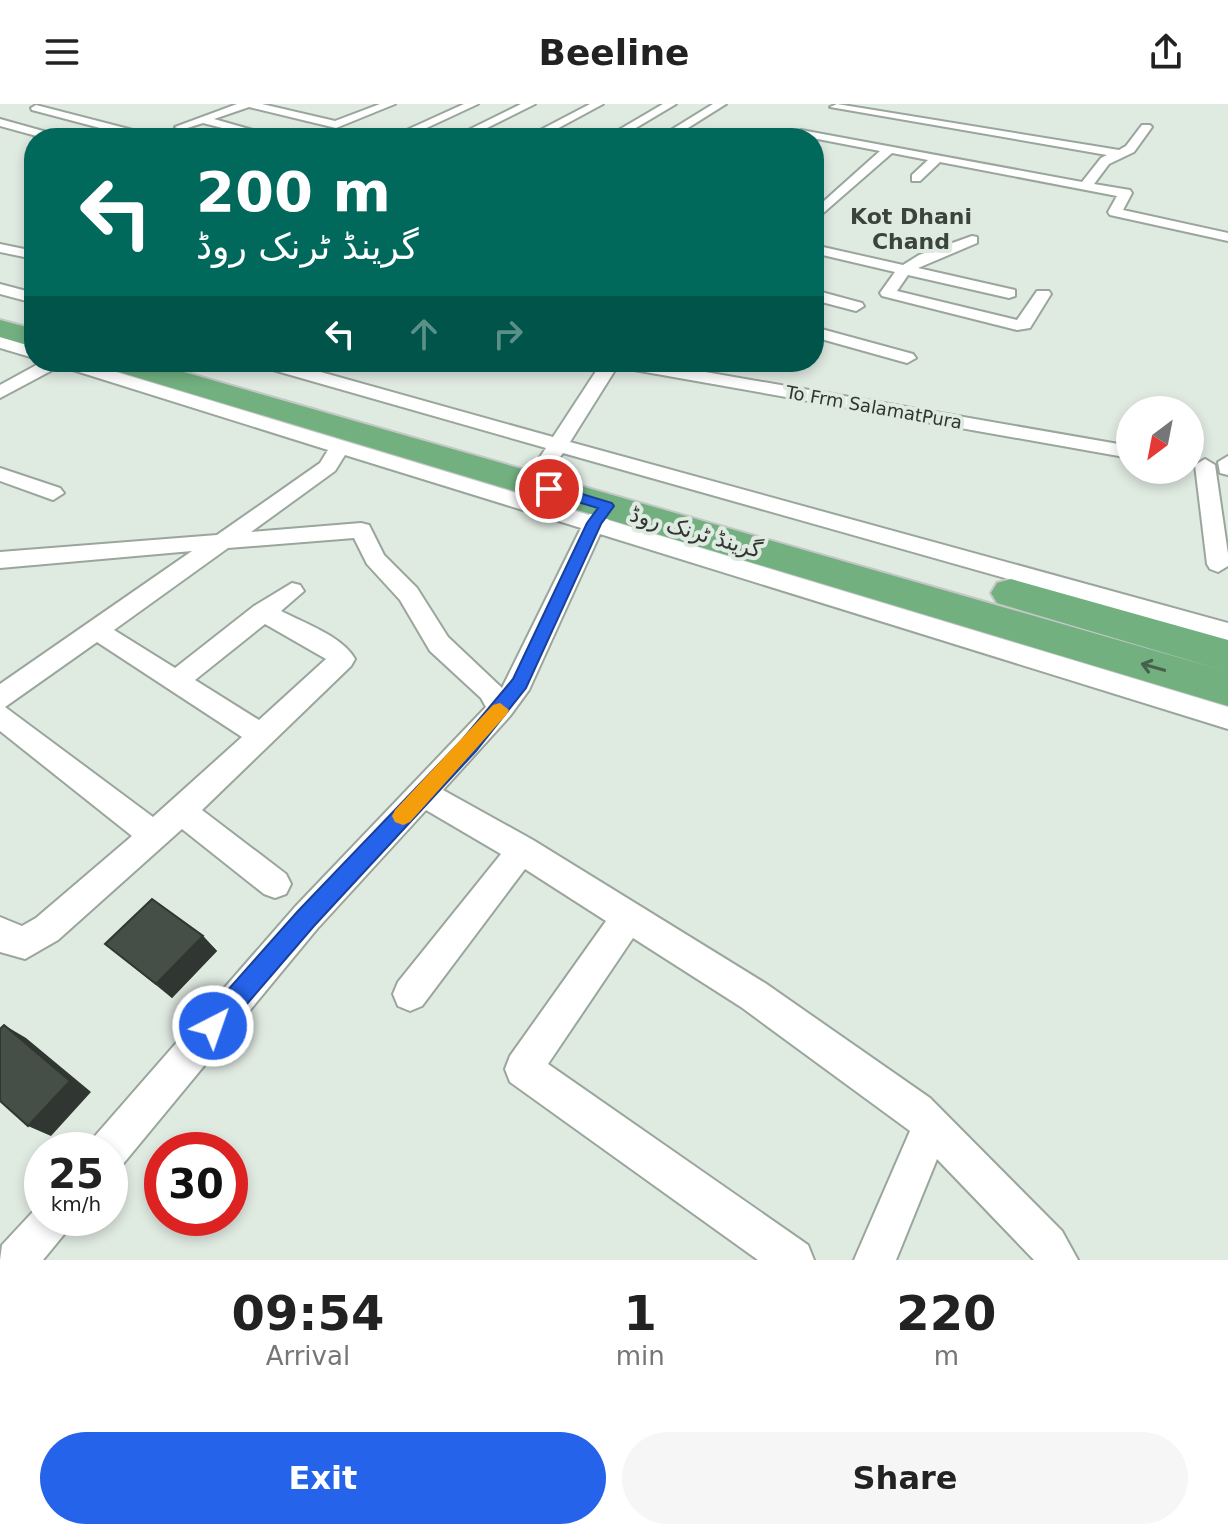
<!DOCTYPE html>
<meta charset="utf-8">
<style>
:root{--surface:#fff;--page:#f6f6f6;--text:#222;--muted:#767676;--accent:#2563eb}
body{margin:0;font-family:"DejaVu Sans","Noto Naskh Arabic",sans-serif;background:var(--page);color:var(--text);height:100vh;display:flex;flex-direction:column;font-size:30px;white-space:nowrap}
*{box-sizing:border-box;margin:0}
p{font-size:26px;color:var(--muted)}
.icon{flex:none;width:44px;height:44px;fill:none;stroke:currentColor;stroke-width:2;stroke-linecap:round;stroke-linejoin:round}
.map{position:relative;height:1156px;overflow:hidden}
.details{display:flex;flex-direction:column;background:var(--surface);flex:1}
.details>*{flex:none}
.top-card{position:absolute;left:24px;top:24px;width:800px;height:244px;border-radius:32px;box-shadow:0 4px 12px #0003;background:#00695c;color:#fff;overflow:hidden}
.needle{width:52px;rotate:212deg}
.controls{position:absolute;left:1116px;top:292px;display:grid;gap:16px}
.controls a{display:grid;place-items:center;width:88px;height:88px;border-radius:50%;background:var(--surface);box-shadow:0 4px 12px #0003;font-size:40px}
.speed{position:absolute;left:24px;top:1028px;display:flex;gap:16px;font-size:40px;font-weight:700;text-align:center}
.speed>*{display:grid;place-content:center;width:104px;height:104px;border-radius:50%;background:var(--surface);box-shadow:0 4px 12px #0003;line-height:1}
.speed small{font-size:20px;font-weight:400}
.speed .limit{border:12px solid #d22;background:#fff;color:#111}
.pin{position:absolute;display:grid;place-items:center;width:68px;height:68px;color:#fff;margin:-34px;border:4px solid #fff;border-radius:50%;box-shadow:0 2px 8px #0007}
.me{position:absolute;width:88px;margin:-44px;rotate:41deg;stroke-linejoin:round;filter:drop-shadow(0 0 6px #0008)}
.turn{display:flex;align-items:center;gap:28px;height:168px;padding:0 40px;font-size:36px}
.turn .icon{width:104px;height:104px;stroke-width:2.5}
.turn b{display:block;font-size:56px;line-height:68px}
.lanes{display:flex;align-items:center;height:76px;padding:0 40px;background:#0003;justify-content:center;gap:40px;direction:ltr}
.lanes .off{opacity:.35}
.eta{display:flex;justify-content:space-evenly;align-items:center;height:136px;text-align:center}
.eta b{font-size:48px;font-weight:700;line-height:56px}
.action{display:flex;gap:16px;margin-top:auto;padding:16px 40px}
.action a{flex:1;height:92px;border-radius:48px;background:var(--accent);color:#fff;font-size:32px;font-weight:700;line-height:92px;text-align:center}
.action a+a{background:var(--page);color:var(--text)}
header{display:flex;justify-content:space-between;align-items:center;height:104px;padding:0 40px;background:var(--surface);font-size:36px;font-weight:700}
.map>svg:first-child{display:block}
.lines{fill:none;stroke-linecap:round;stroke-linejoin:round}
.street-casing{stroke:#9aa59c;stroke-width:4}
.highway-casing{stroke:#c5c7c6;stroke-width:4}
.street{fill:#fff;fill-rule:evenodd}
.highway{fill:#72b080;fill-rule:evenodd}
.wall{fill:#3b433d}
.shaded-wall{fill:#303732}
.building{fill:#454e47;stroke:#303732;stroke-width:2}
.oneway{stroke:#48614d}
.route{fill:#2563eb;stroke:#184099;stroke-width:2}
.slow{fill:#f59e0b}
.labels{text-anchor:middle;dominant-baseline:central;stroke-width:8;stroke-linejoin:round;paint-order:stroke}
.far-street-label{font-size:18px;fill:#313632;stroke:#dfeae1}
.far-quarter-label{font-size:22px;font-weight:bold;fill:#3a443c;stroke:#dfeae1}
.street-label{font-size:22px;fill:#313632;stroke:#dfeae1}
</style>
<header><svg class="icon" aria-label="menu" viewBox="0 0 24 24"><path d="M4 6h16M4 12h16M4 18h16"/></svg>Beeline<svg class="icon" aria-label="share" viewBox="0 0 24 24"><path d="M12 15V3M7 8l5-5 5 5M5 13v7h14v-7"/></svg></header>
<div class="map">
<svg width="1228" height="1156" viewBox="0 0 1228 1156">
<rect width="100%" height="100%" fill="#dfeae1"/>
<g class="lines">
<defs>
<path id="street" d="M237 0H262L335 17 380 0H395L336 24 249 3 214 15 281 34H261L203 19 181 26 175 23Z
M464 0H478L405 34H389Z
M521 0H535L467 34H452Z
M590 0H603L540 34H525Z
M663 0H676L619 34H605Z
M713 0H726L672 34H658Z
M837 0 1119 46 1126 42 1142 21H1150L1152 23 1134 48 1109 60 1094 80 1130 86 1132 89 1123 106 1228 129V137L1110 111 1108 108 1117 92 940 58 920 77H912V71L928 56 892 49 814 117V106L880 47 797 31 795 29 801 26 1082 78 1101 54 1107 51 830 3Z
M36 1 156 32 158 34H138L32 6 31 4Z
M0 15 61 32 63 34H44L0 22Z
M972 132 977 133V139L918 164 1015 186V192L1009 194 908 171 897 187 1017 216 1037 187H1049L1051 190 1030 224 1017 226 882 192 880 189 895 168 814 149V141L903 161 919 151Z
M0 140 34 147V155L0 148Z
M0 180 34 189V199L0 190Z
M814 186 862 199 864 202 856 207 814 196Z
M814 223 913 250 916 254 907 259 814 233Z
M0 233 34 243V254L0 244Z
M42 258H83L589 411 597 400H613L616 405 608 416 1228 603V625L600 430 529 586 510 612 443 686 533 736 765 879 930 994 1062 1127 1078 1156H1034L937 1055 896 1156H854L910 1027 741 903 633 834 548 960 808 1141 814 1156H758L510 978 505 965 510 952 606 817 525 765 422 902 410 907 398 902 393 890 398 878 501 750 426 706 317 825 123 1060 110 1065V1046H90L95 1032 295 803 486 603 481 594 430 547 400 496 367 460 354 434 228 444 114 526 175 564 254 502 292 479 300 481 304 487 281 507C304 519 342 532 355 555L351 562 202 706 286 770 291 780 286 790 275 794 264 790 182 725 58 836 25 855 0 848V813L22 822 36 814 132 732 0 627V580L192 447 0 464V448L217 431 320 359 328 346 60 262 0 294V281ZM345 351 581 424 502 584 448 533 417 484 384 451 369 421 361 419 251 428 335 367ZM265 520 326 555 259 616 195 576ZM97 538 242 633 153 713 5 603Z
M256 258H285L553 333 602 258H648L1130 342V354L617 263 570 338 1228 519V537L563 349 557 357H543L540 353 546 344 259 262Z
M1228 352V371L1220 369 1218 358Z
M1205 355 1215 361 1228 450V462L1218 468 1210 465 1207 460 1195 361Z
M0 364 60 384 64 389 53 396 0 377Z
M42 1098V1114H72L66 1128 43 1156H0L2 1141Z"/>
<path id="highway" d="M0 216 34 225V243L0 233Z
M102 258H149L1222 566 997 499 991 489 997 479 1011 475 1228 536V602L106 264Z"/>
</defs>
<!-- street casing -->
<use href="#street" class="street-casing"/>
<!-- highway casing -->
<use href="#highway" class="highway-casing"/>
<!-- street -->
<use href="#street" class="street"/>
<!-- highway -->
<use href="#highway" class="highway"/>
</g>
<!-- wall -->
<path class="wall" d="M203 832 217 847 172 894 105 840Z"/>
<!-- shaded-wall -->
<path class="shaded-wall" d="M203 832 217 847 172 894 156 880Z
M4 921 26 934 91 988 51 1032 28 1022Z"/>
<!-- building -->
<path class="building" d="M152 795 203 832 156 880 105 840Z
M4 921 70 977 28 1022 0 997V925Z"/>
<!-- one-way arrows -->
<defs><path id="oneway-shaft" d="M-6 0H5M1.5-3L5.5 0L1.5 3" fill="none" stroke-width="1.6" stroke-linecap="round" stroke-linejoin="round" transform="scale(2)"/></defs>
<use class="oneway" href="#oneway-shaft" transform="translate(1153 563) rotate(-164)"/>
<!-- route -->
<path class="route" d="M549 380 612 399 614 402 601 420 526 584 476 647 314 822 221 930 213 934 204 930 201 922 204 913 298 807 462 636 513 575 587 419 598 404 544 388V382Z"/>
<!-- slow -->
<path class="slow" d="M500 599 509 606 506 611 410 718 403 721 395 718 392 712 395 706 493 601Z"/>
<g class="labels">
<!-- far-street labels -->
<g class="far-street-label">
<text transform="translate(874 303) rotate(10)">To Frm SalamatPura</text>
</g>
<!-- far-quarter labels -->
<g class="far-quarter-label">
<text x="911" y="112">Kot Dhani<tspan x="911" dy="25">Chand</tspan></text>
</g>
<!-- street labels -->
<g class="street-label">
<text transform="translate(696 428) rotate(16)">گرینڈ ٹرنک روڈ</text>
</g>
</g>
</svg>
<div class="controls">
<a><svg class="needle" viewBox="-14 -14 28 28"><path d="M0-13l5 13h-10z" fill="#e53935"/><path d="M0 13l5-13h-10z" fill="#767676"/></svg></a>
</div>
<div class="speed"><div>25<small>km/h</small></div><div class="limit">30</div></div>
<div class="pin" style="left:549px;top:385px;background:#d93025"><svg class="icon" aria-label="arrive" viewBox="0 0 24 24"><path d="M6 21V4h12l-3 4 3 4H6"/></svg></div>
<svg class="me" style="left:213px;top:922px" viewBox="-20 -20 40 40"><circle r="17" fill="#2563eb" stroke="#fff" stroke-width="3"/><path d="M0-11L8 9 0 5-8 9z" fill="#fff"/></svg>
<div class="top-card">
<div class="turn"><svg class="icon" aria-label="left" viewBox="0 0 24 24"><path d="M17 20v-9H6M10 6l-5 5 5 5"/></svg><div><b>200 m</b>گرینڈ ٹرنک روڈ</div></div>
<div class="lanes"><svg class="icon" aria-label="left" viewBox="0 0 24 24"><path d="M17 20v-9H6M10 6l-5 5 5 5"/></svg><svg class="icon off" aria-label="ahead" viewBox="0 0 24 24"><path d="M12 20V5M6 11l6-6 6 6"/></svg><svg class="icon off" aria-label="right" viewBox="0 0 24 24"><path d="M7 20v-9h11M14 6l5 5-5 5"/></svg></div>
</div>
</div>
<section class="details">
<div class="eta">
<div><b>09:54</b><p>Arrival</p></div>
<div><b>1</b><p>min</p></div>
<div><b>220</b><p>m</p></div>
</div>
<div class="action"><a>Exit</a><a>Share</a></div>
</section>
